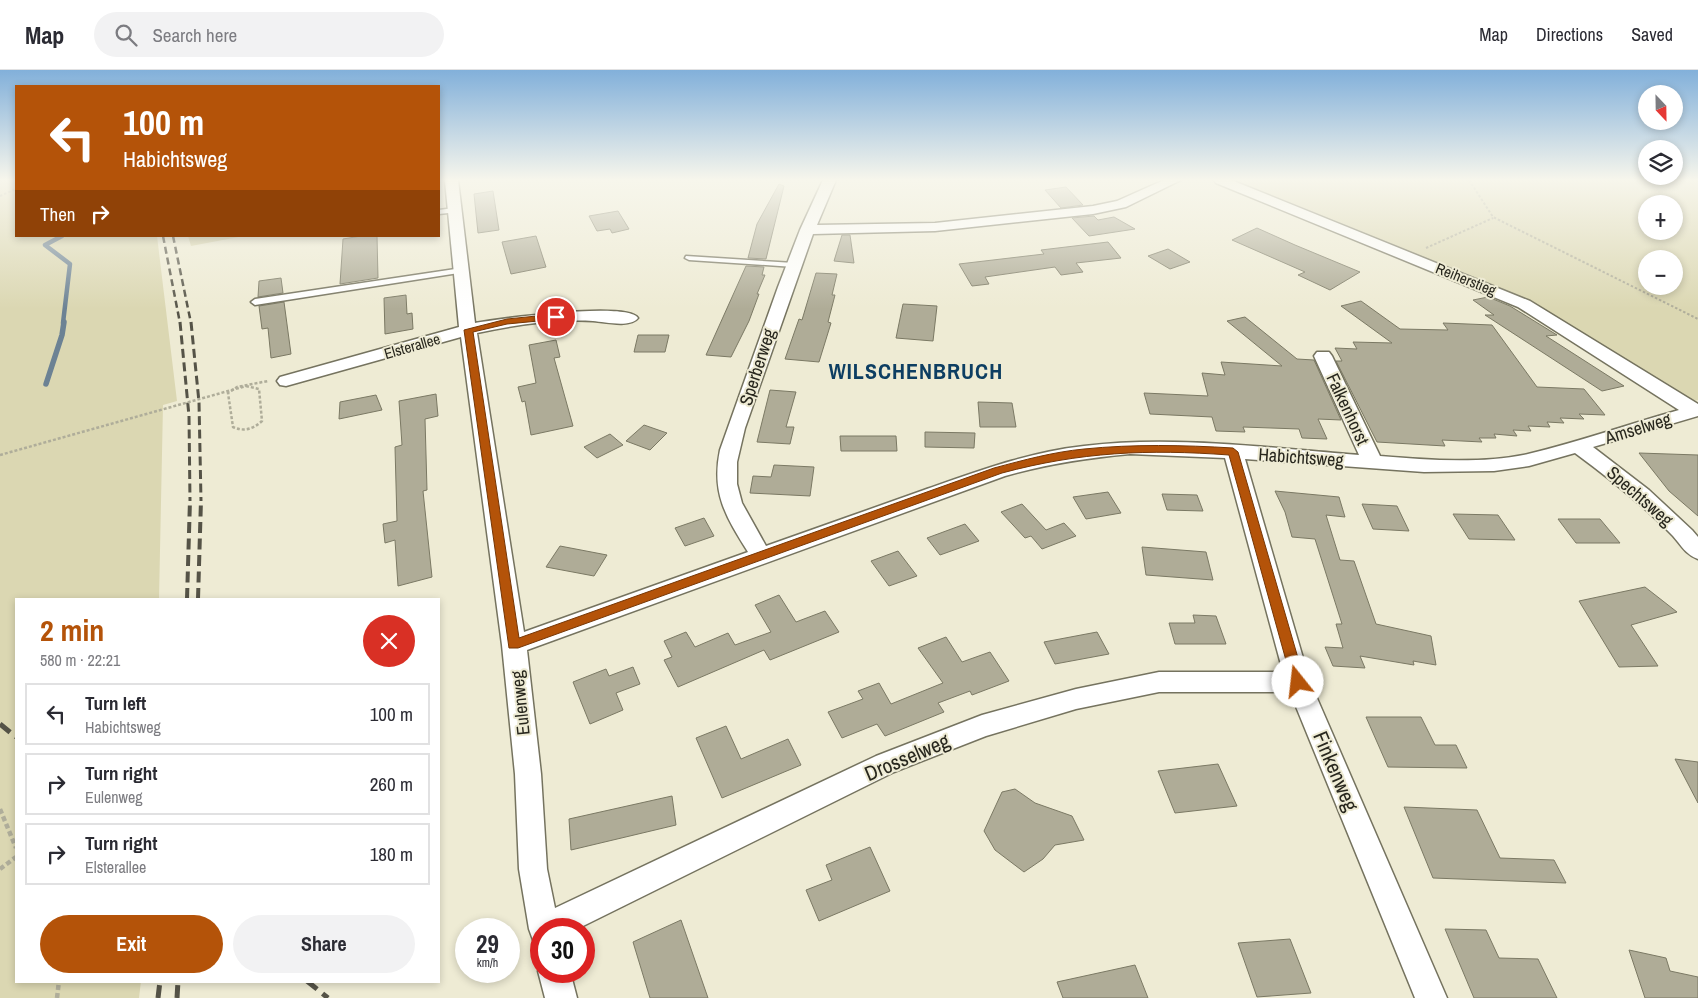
<!DOCTYPE html>
<meta charset="utf-8">
<style>
:root{--surface:#fff;--page:#f2f2f3;--text:#2b2b33;--muted:#7c7c81;--line:#e1e1e2;--accent:#b45309}
body{margin:0;font-family:"Archivo Narrow",sans-serif;background:var(--page);color:var(--text);height:100vh;display:flex;flex-direction:column;font-size:19px;white-space:nowrap}
*{box-sizing:border-box;margin:0}
p{font-size:16px;color:var(--muted)}
.icon{flex:none;width:28px;height:28px;fill:none;stroke:currentColor;stroke-width:2;stroke-linecap:round;stroke-linejoin:round}
.map{position:relative;flex:1;overflow:hidden}
.side{position:absolute;left:15px;top:528px;width:425px;height:385px;display:flex;flex-direction:column;background:var(--surface);border-radius:0px;box-shadow:0 2px 8px #0003}
.side>*{flex:none}
.top-card{position:absolute;left:15px;top:15px;width:425px;height:152px;border-radius:0px;box-shadow:0 2px 8px #0003;background:#b45309;color:#fff;overflow:hidden}
.needle{width:32px;rotate:158deg}
.tools{position:absolute;left:1638px;top:15px;display:grid;gap:10px}
.tools a{display:grid;place-items:center;width:45px;height:45px;border-radius:50%;background:var(--surface);box-shadow:0 2px 8px #0003;font-size:25px}
.speed{position:absolute;left:455px;top:848px;display:flex;gap:10px;font-size:25px;font-weight:700;text-align:center}
.speed>*{display:grid;place-content:center;width:65px;height:65px;border-radius:50%;background:var(--surface);box-shadow:0 2px 8px #0003;line-height:1}
.speed small{font-size:12px;font-weight:400}
.speed .limit{border:8px solid #d22;background:#fff;color:#111}
.pin{position:absolute;display:grid;place-items:center;width:42px;height:42px;color:#fff;margin:-21px;border:2px solid #fff;border-radius:50%;box-shadow:0 1px 5px #0007}
.me{position:absolute;width:55px;margin:-28px;rotate:344deg;stroke-linejoin:round;filter:drop-shadow(0 0 4px #0008)}
.turn{display:flex;align-items:center;gap:18px;height:105px;padding:0 25px;font-size:22px}
.turn .icon{width:65px;height:65px;stroke-width:2.5}
.turn b{display:block;font-size:35px;line-height:42px}
.then{display:flex;align-items:center;height:48px;padding:0 25px;background:#0003;gap:10px;font-size:19px}
.round{display:grid;place-items:center;flex:none;width:52px;height:52px;border-radius:26px;background:var(--page)}
.headline{display:flex;align-items:center;justify-content:space-between;height:85px;padding:0 25px}
h1{font-size:30px;font-weight:800;line-height:38px;color:var(--accent)}
.cta{display:flex;gap:10px;margin-top:auto;padding:10px 25px}
.cta a{flex:1;height:58px;border-radius:30px;background:var(--accent);color:#fff;font-size:20px;font-weight:800;line-height:58px;text-align:center}
.cta a+a{background:var(--page);color:var(--text)}
ul{padding:0;list-style:none}
li{display:flex;align-items:center;gap:15px;height:62px;margin:0 10px 8px;padding:0 15px;border:2px solid var(--line);border-radius:0px}
li div{flex:1}
li b{display:block;font-size:19px}
li em{font-style:normal}
header{display:flex;align-items:center;gap:30px;box-sizing:border-box;height:70px;padding:0 25px;background:var(--surface);border-bottom:1px solid var(--line)}
header strong{font-size:24px}
nav{display:flex;gap:28px;margin-inline-start:auto;font-size:18px}
.search{width:350px;height:45px;background:var(--page);display:flex;align-items:center;gap:12px;box-sizing:border-box;padding:0 18px;border-radius:28px;color:var(--muted);font-size:19px}
.map>svg:first-child{display:block}
.green{fill:#dbd7b2;fill-rule:evenodd}
.lines{fill:none;stroke-linecap:round;stroke-linejoin:round}
.stream-far1{stroke:#6c8294;stroke-width:4.5}
.stream{stroke:#6c8294;stroke-width:5.5}
.building{fill:#afac97;stroke:#7b7964}
.lane-casing{stroke:#75735f;stroke-width:3}
.street-casing{stroke:#75735f;stroke-width:3}
.path-far2{stroke:#afad9a;stroke-width:2;stroke-dasharray:2.5 2;stroke-linecap:butt}
.path-far1{stroke:#afad9a;stroke-width:2.5;stroke-dasharray:3 2;stroke-linecap:butt}
.path{stroke:#afad9a;stroke-width:4.5;stroke-dasharray:5 3;stroke-linecap:butt}
.lane{fill:#fff;fill-rule:evenodd}
.street{fill:#fff;fill-rule:evenodd}
.rail-far3{stroke:#555347;stroke-width:2.5;stroke-dasharray:7 4;stroke-linecap:butt}
.rail-far2{stroke:#555347;stroke-width:3;stroke-dasharray:9 4.5;stroke-linecap:butt}
.rail-far1{stroke:#555347;stroke-width:4;stroke-dasharray:11 5.5;stroke-linecap:butt}
.rail{stroke:#555347;stroke-width:5;stroke-dasharray:13 7;stroke-linecap:butt}
.path-bridge{stroke:#afad9a;stroke-width:2.5;stroke-dasharray:3 2;stroke-linecap:butt}
.route{fill:#b45309;stroke:#753606}
.labels{text-anchor:middle;dominant-baseline:central;stroke-width:4;stroke-linejoin:round;paint-order:stroke}
.far-street-label{font-size:15px;fill:#28271e;stroke:#eeebd4}
.street-label{font-size:18px;fill:#28271e;stroke:#eeebd4}
.near-street-label{font-size:21px;fill:#28271e;stroke:#eeebd4}
.district-label{font-size:22px;font-weight:bold;letter-spacing:1px;fill:#0d3e62;stroke:#eeebd4}
</style>
<header>
<strong>Map</strong>
<div class="search"><svg class="icon" aria-label="search" viewBox="0 0 24 24"><circle cx="10" cy="10" r="6"/><path d="M15 15l6 6"/></svg>Search here</div>
<nav><a>Map</a><a>Directions</a><a>Saved</a></nav>
</header>
<div class="map">
<svg width="1698" height="928" viewBox="0 0 1698 928">
<rect width="100%" height="100%" fill="#eeebd4"/>
<!-- green -->
<path class="green" d="M0 110H16V166H157L177 331 163 335 159 529H16V911H141L139 928H0Z
M1229 110H1698V330L1694 331 1524 228ZM1646 134H1674V161H1646ZM1646 189H1674V216H1646Z
M188 166H244L191 176Z"/>
<g class="lines">
<!-- stream-far1 -->
<path class="stream-far1" d="M62 166 45 175 70 194 63 253"/>
<!-- stream -->
<path class="stream" d="M46 314 62 265 64 252"/>
</g>
<!-- building -->
<path class="building" d="M779 114 784 116 766 189 748 188 757 154Z
M1066 117 1083 135 1061 138 1045 120Z
M493 121 499 160 478 163 474 124Z
M618 141 629 159 612 163 610 159 597 161 589 146Z
M1094 146 1098 150 1114 147 1135 159 1089 166 1072 148Z
M1257 158 1295 175 1360 202 1330 220 1298 205 1305 202 1232 170Z
M842 165H850L854 193 834 191Z
M361 166H377L378 208 340 214 343 169Z
M536 166 546 197 511 204 502 172Z
M1108 172 1121 188 1076 193 1083 202 1061 205 1055 197 985 207 989 214 972 216 959 194 1044 184 1041 180Z
M1168 179 1190 192 1170 199 1148 186Z
M746 196 764 197 762 205H765L757 224H759L749 251 731 287 706 285Z
M816 203 837 204 832 225H835L828 252 831 253 819 292 785 289 799 249 802 250Z
M281 208 283 223 258 227 259 211Z
M406 225 407 244 412 243 413 259 385 264 384 228Z
M1488 227 1510 236 1557 265 1546 266 1624 316 1602 321 1485 245H1494L1473 230Z
M1361 231 1400 259 1448 260 1443 253 1492 255 1537 317 1584 319 1605 345 1579 344 1584 349 1560 348 1564 353 1547 352 1550 357 1528 356 1531 361 1513 360 1517 366 1494 364 1496 368H1479L1482 372 1442 370 1445 376 1377 372 1336 291H1342L1335 278 1357 279 1353 272 1392 273 1341 236Z
M284 232 291 284 271 288 268 258 262 259 259 236Z
M903 234 937 236 933 271 896 268Z
M1245 247 1297 289 1314 290 1341 350 1318 349 1327 369 1302 368 1299 359 1243 357 1245 362 1216 361 1212 347 1150 344 1144 323 1208 326 1202 303 1225 305 1221 292 1282 296 1227 251Z
M638 265H669L665 282H634Z
M556 270 560 287 554 288 573 356 531 365 525 331 522 332 518 317 536 313 529 275Z
M770 320 796 322 786 357H794L790 374 757 372Z
M436 324 438 346 425 349 427 420 423 421 432 507 398 516 395 470 385 473 383 454 397 451 395 377 402 375 399 331Z
M376 325 382 340 339 349 340 332Z
M978 332 1012 333 1016 357H980Z
M644 355 667 363 650 380 626 371Z
M925 362 975 363 974 378 925 377Z
M610 364 623 375 597 388 584 377Z
M840 366H896L897 381H841Z
M1639 383 1698 385V446L1669 421Z
M774 395 814 397 810 426 750 423 753 406 771 407Z
M1275 421 1339 427 1345 447 1326 445 1340 490 1354 491 1376 554 1431 566 1436 595 1413 591 1414 595 1360 586 1365 598 1333 596 1325 577 1343 578 1336 554H1342L1315 469 1292 467 1285 442Z
M1108 422 1121 443 1086 449 1073 427Z
M1162 424 1197 425 1203 441 1167 440Z
M1022 434 1046 460 1064 453 1076 466 1042 479 1031 466 1025 468 1001 442Z
M1362 434 1397 436 1409 461 1373 459Z
M1453 444 1498 445 1515 470 1469 469Z
M704 448 714 466 685 476 675 458Z
M1558 449H1600L1620 473H1576Z
M965 454 979 471 940 485 927 468Z
M560 476 607 485 594 506 546 497Z
M1142 477 1206 482 1213 510 1146 505Z
M898 481 917 506 889 516 871 491Z
M1645 517 1677 542 1631 555 1658 596 1619 597 1579 531Z
M779 525 796 552 825 541 839 562 770 590 764 580 678 617 664 590 672 587 664 571 686 562 695 577 728 563 735 575 771 562 755 535Z
M1193 545 1216 546 1226 574H1175L1169 553H1195Z
M1097 562 1109 584 1055 594 1044 572Z
M946 567 962 592 990 582 1009 611 972 625 970 621 938 633 944 642 885 666 877 654 842 668 828 642 863 629 858 621 879 613 891 634 943 613 918 578Z
M633 597 640 614 616 623 623 640 590 654 573 612 606 599 609 606Z
M1366 647H1421L1435 675H1456L1467 698 1388 697Z
M726 656 741 689 788 669 801 695 722 728 696 668Z
M1675 689 1698 692V733Z
M1218 694 1237 736 1175 743 1158 701Z
M1015 719 1035 733 1072 746 1084 770 1055 775 1043 789 1024 802 995 780 984 761 1002 722Z
M672 726 676 755 571 780 569 749Z
M1404 737 1477 740 1500 788 1554 790 1566 813 1433 808Z
M870 777 890 821 819 851 806 820 832 810 826 795Z
M681 850 708 928H650L633 872Z
M1445 859 1486 860 1499 888 1538 889 1557 928H1474Z
M1290 869 1311 923 1257 927 1238 873Z
M1629 880 1666 888 1670 901 1698 907V928H1645Z
M1135 895 1148 928H1063L1057 912Z"/>
<g class="lines">
<defs>
<path id="lane" d="M454 138 458 140 457 142 439 144V140Z
M686 186 794 193 798 195 794 197 689 190 685 188Z
M462 198 466 200 465 202 255 235 251 232 255 229Z"/>
<path id="street" d="M445 110H458L475 253C498 249 627 231 638 248 631 258 604 252 593 251 555 249 514 255 477 263L524 562 748 482C726 447 711 423 720 380L778 217 800 160 823 110H836L817 155 935 153 1093 136 1117 131 1164 110H1181L1126 137 1093 144 935 161 813 164 745 358 737 392V414L742 433 766 476C819 457 871 439 924 420 976 402 1028 382 1084 376 1172 365 1271 378 1359 385L1314 286 1317 282H1329L1332 286 1380 386C1428 390 1481 394 1528 384 1579 372 1629 354 1679 340L1518 237 1216 113 1214 110H1231L1530 231 1698 334V346L1593 377 1649 420 1692 460 1698 467V489C1686 485 1681 475 1673 466 1643 435 1609 408 1575 383L1529 396 1494 401 1424 402 1245 389 1310 612 1447 928H1415L1290 622H1159L1076 639 986 666 894 702 577 859H541V873L533 870 529 859 519 799 515 704 502 575 461 267 286 316 280 315 277 311 280 307 459 257ZM1130 384 1225 388 1283 602H1159L1076 619 982 645 876 686 555 838 547 799 541 704 527 580 1005 406C1047 394 1087 388 1130 384Z
M541 894V901H570L577 928H545L538 901Z"/>
</defs>
<!-- lane casing -->
<use href="#lane" class="lane-casing"/>
<!-- street casing -->
<use href="#street" class="street-casing"/>
<!-- path-far2 -->
<path class="path-far2" d="M1469 110 1493 147 1698 249
M0 126 16 119
M1426 178 1493 148"/>
<!-- path-far1 -->
<path class="path-far1" d="M246 316 259 319 262 351C253 359 244 362 233 357L228 323 237 317 268 311"/>
<!-- path -->
<path class="path" d="M0 739 16 778
M0 799 16 787
M57 928 59 911"/>
<!-- lane -->
<use href="#lane" class="lane"/>
<!-- street -->
<use href="#street" class="street"/>
<!-- rail-far3 -->
<path class="rail-far3" d="M163 166 180 253
M173 166 191 253"/>
<!-- rail-far2 -->
<path class="rail-far2" d="M180 252 189 346 190 431
M191 252 199 332 201 431"/>
<!-- rail-far1 -->
<path class="rail-far1" d="M187 529 190 430
M198 529 201 430"/>
<!-- rail -->
<path class="rail" d="M0 654 16 667
M307 911 328 928
M158 928 160 911
M177 928 178 911"/>
<!-- path-bridge -->
<path class="path-bridge" d="M0 385 246 316"/>
</g>
<!-- sky -->
<linearGradient id="sky" x2="0" y2="1"><stop stop-color="#82b0da"/><stop offset="0.46" stop-color="#f7f6ec"/><stop offset="1" stop-color="#f7f6ec" stop-opacity="0"/></linearGradient>
<rect width="1698" height="239" fill="url(#sky)"/>
<!-- route -->
<path class="route" d="M556 244 560 247 559 249 507 254 473 262 519 568 994 398C1024 390 1053 382 1084 379 1134 374 1183 375 1233 378L1238 382 1305 612 1298 618 1292 612 1229 385C1148 379 1080 382 1002 403L518 578H509L464 260 507 249Z"/>
<g class="labels">
<!-- far-street labels -->
<g class="far-street-label">
<text transform="translate(1466 209) rotate(22)">Reiherstieg</text>
<text transform="translate(412 276) rotate(-16)">Elsterallee</text>
</g>
<!-- street labels -->
<g class="street-label">
<text transform="translate(757 297) rotate(-72)">Sperberweg</text>
<text transform="translate(1348 339) rotate(65)">Falkenhorst</text>
<text transform="translate(1638 358) rotate(-17)">Amselweg</text>
<text transform="translate(1301 387) rotate(4)">Habichtsweg</text>
<text transform="translate(1640 426) rotate(41)">Spechtsweg</text>
<text transform="translate(520 633) rotate(-96)">Eulenweg</text>
</g>
<!-- near-street labels -->
<g class="near-street-label">
<text transform="translate(907 687) rotate(-23)">Drosselweg</text>
<text transform="translate(1336 701) rotate(67)">Finkenweg</text>
</g>
<!-- district labels -->
<g class="district-label">
<text x="916" y="301">WILSCHENBRUCH</text>
</g>
</g>
</svg>
<div class="tools">
<a><svg class="needle" viewBox="-14 -14 28 28"><path d="M0-13l5 13h-10z" fill="#e53935"/><path d="M0 13l5-13h-10z" fill="#7c7c81"/></svg></a>
<a><svg class="icon" aria-label="layers" viewBox="0 0 24 24"><path d="M12 4l9 5-9 5-9-5zM3 14l9 5 9-5"/></svg></a>
<a>+</a>
<a>−</a>
</div>
<div class="speed"><div>29<small>km/h</small></div><div class="limit">30</div></div>
<div class="pin" style="left:556px;top:247px;background:#d93025"><svg class="icon" aria-label="arrive" viewBox="0 0 24 24"><path d="M6 21V4h12l-3 4 3 4H6"/></svg></div>
<svg class="me" style="left:1298px;top:612px" viewBox="-20 -20 40 40"><circle r="19" fill="#fff"/><path d="M0-13L10 11 0 6-10 11z" fill="#b45309"/></svg>
<div class="top-card">
<div class="turn"><svg class="icon" aria-label="left" viewBox="0 0 24 24"><path d="M17 20v-9H6M10 6l-5 5 5 5"/></svg><div><b>100 m</b>Habichtsweg</div></div>
<div class="then">Then<svg class="icon" aria-label="right" viewBox="0 0 24 24"><path d="M7 20v-9h11M14 6l5 5-5 5"/></svg></div>
</div>
<section class="side">
<div class="headline"><div><h1>2 min</h1><p>580 m · 22:21</p></div><a class="round" style="background:#d93025;color:#fff"><svg class="icon" aria-label="close" viewBox="0 0 24 24"><path d="M6 6l12 12M18 6L6 18"/></svg></a></div>
<ul>
<li><svg class="icon" aria-label="left" viewBox="0 0 24 24"><path d="M17 20v-9H6M10 6l-5 5 5 5"/></svg><div><b>Turn left</b><p>Habichtsweg</p></div><em>100 m</em></li>
<li><svg class="icon" aria-label="right" viewBox="0 0 24 24"><path d="M7 20v-9h11M14 6l5 5-5 5"/></svg><div><b>Turn right</b><p>Eulenweg</p></div><em>260 m</em></li>
<li><svg class="icon" aria-label="right" viewBox="0 0 24 24"><path d="M7 20v-9h11M14 6l5 5-5 5"/></svg><div><b>Turn right</b><p>Elsterallee</p></div><em>180 m</em></li>
</ul>
<div class="cta"><a>Exit</a><a>Share</a></div>
</section>
</div>
